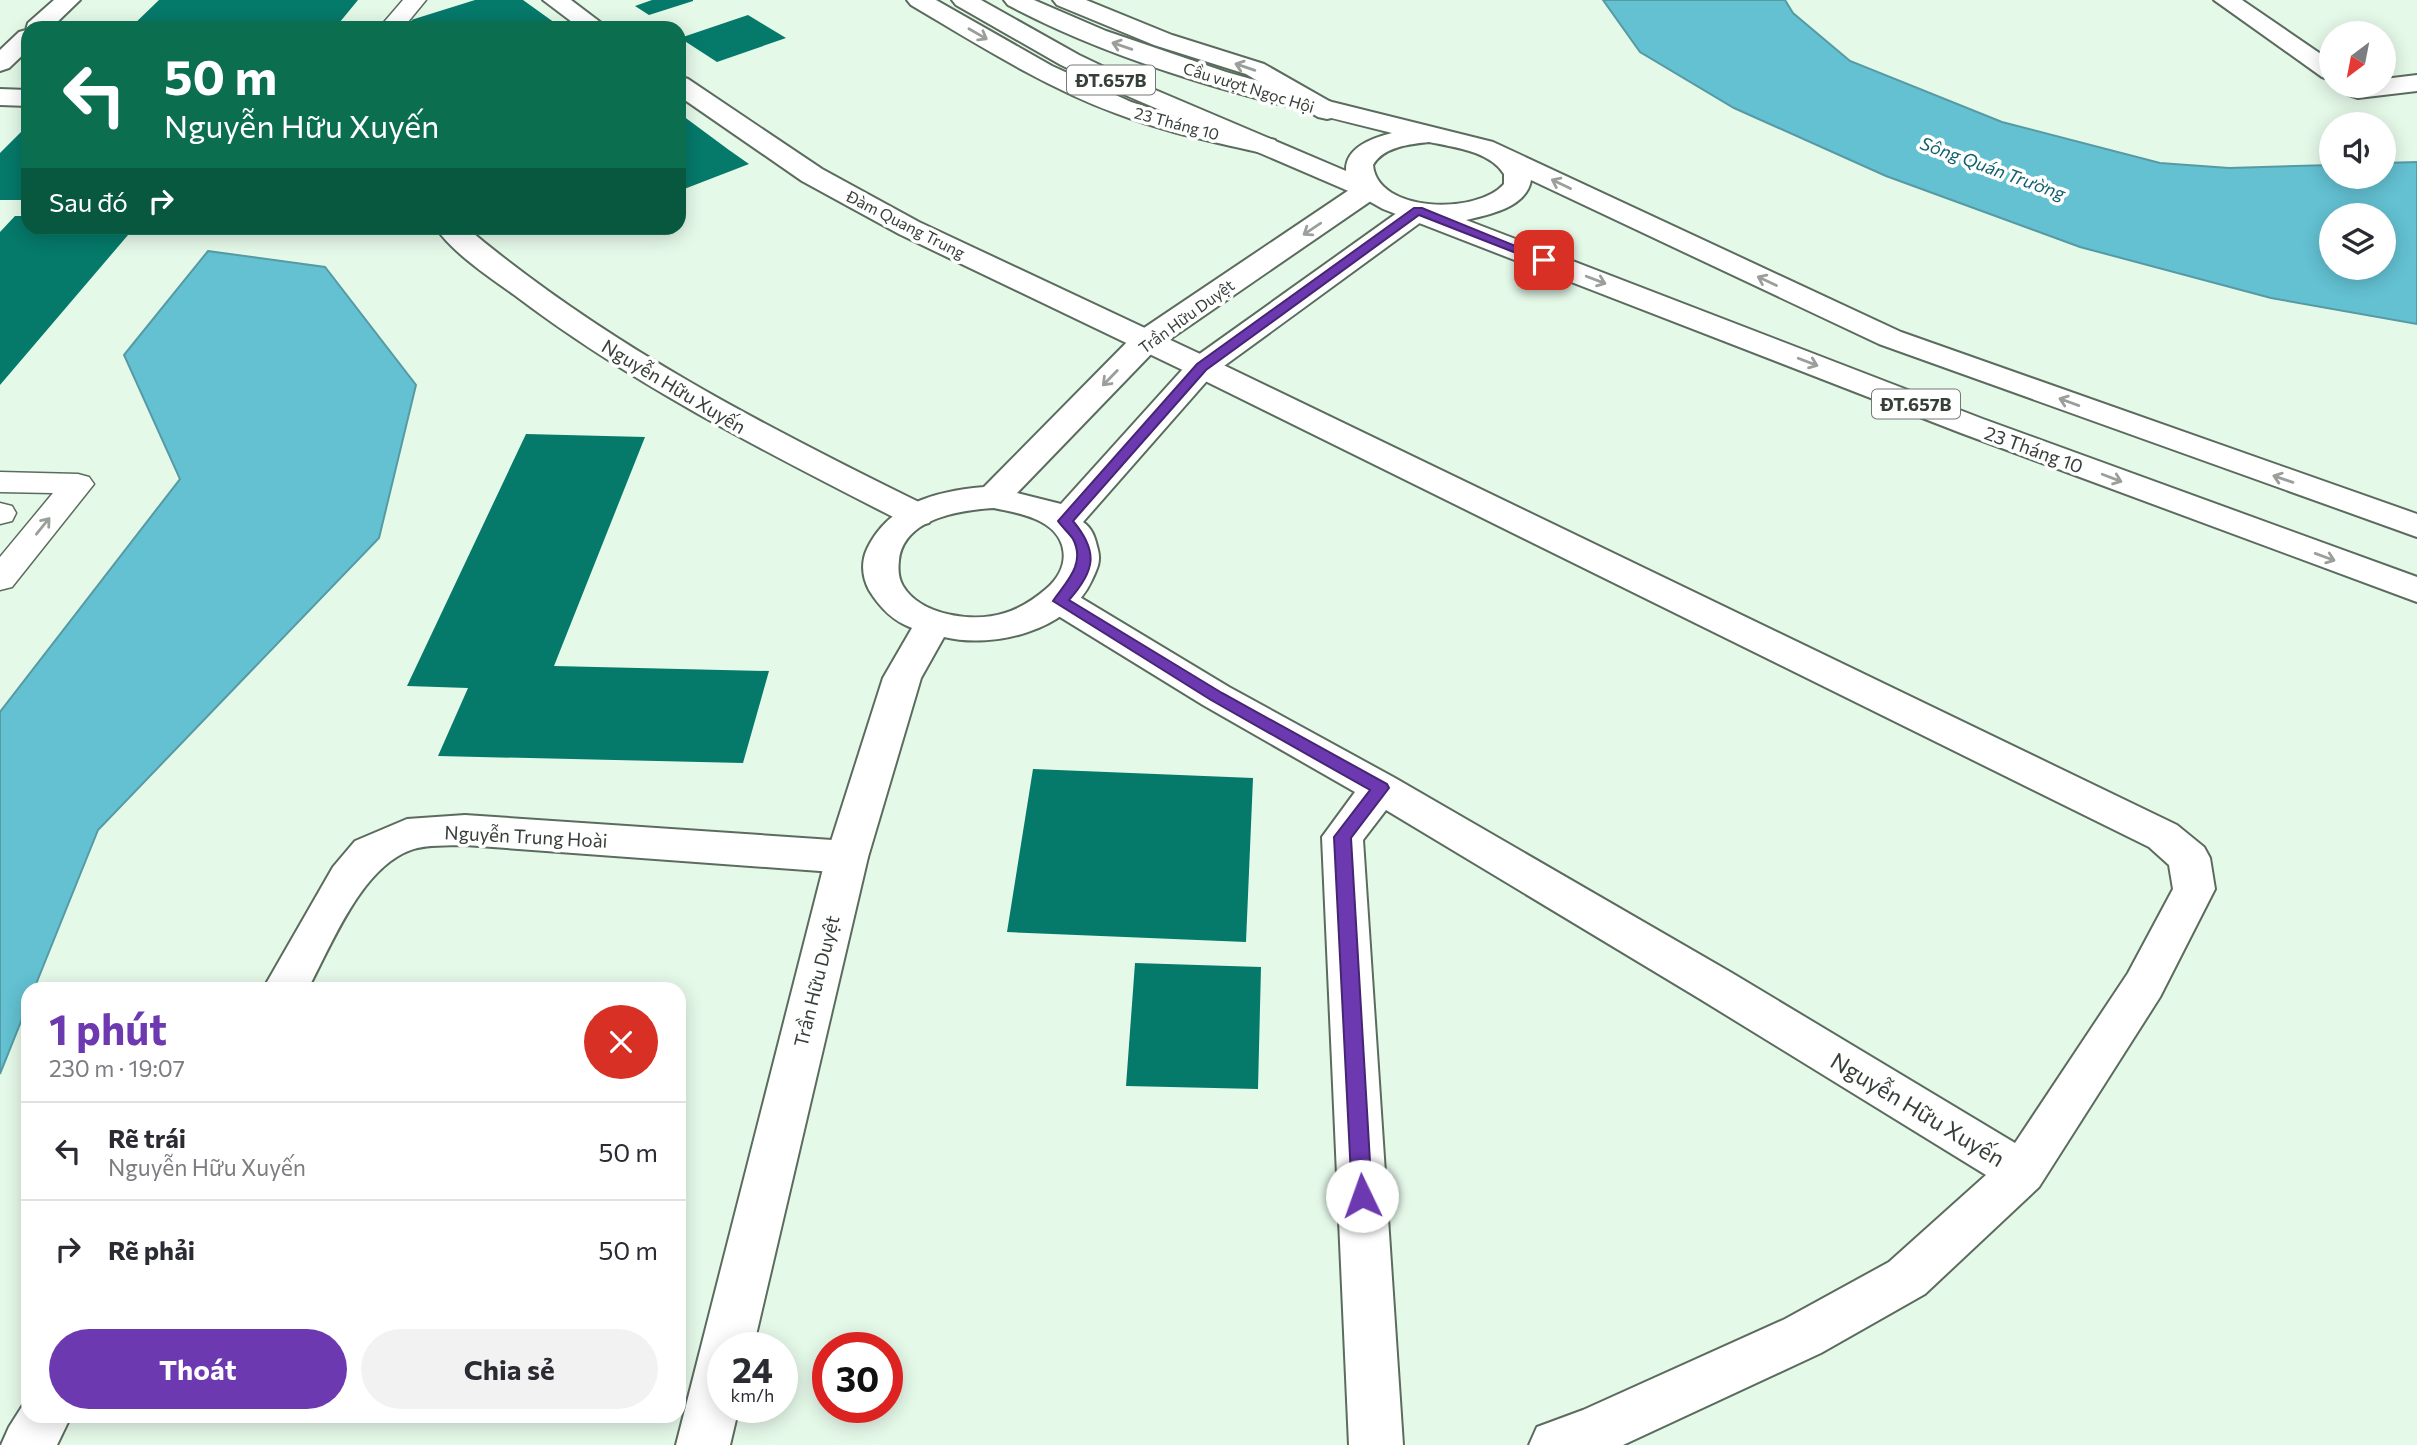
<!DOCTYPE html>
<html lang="vi">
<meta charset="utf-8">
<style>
:root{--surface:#fff;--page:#f2f2f3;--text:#2b2b33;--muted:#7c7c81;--line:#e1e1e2;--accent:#6c39b0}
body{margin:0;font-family:Commissioner,sans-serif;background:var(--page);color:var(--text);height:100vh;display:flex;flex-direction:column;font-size:26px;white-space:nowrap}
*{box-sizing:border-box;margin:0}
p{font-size:23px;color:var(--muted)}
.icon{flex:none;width:38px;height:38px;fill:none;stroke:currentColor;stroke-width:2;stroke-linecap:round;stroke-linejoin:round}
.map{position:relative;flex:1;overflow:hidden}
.sheet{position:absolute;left:21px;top:982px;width:665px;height:441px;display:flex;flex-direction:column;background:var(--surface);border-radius:21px;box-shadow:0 4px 18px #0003}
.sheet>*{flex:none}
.guide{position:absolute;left:21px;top:21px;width:665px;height:214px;border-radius:21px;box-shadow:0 4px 18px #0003;background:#0b6e4f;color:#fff;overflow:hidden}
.needle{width:46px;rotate:212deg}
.controls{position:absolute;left:2319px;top:21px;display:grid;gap:14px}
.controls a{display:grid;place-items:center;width:77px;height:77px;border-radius:50%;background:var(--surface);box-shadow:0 4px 18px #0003;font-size:35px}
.speed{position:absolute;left:707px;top:1332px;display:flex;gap:14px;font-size:35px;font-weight:700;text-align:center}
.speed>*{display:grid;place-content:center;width:91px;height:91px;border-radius:50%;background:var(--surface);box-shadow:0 4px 18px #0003;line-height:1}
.speed small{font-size:18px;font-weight:400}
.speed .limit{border:10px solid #d22;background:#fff;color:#111}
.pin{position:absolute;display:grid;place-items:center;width:60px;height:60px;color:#fff;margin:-30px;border-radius:14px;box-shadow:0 4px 10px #0006}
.me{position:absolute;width:77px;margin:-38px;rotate:357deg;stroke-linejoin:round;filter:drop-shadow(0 0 5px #0008)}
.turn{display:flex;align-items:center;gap:24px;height:147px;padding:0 28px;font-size:32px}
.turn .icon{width:91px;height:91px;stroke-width:2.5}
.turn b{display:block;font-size:49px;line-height:60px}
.then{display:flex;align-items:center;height:66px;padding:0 28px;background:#0003;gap:14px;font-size:26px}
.round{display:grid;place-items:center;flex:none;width:74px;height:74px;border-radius:37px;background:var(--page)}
.head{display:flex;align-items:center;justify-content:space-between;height:119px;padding:0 28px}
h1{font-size:42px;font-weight:700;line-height:52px;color:var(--accent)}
.button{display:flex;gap:14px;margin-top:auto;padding:14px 28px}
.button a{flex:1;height:80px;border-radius:42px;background:var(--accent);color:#fff;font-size:28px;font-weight:700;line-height:80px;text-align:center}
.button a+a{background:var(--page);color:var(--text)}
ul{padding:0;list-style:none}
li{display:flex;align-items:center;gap:21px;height:98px;padding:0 28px;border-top:2px solid var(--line)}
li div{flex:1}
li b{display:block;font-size:26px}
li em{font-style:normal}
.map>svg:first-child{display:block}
.water{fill:#63c1d2;stroke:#569aa4;stroke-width:2;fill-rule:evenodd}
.building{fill:#05796a}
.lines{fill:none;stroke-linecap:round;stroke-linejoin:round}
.service-casing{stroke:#5b6c5e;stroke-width:3}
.minor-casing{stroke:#5b6c5e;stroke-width:4}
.tertiary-casing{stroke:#5b6c5e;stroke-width:4}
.primary-casing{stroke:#5b6c5e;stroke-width:4}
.service{fill:#fff;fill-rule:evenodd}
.minor{fill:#fff;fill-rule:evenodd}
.tertiary{fill:#fff;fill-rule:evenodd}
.primary{fill:#fff;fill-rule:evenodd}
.oneway{stroke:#9b9f9c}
.route{fill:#6c39b0;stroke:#462572;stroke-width:2}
.labels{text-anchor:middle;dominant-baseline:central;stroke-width:7;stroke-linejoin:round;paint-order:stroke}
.far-street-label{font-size:16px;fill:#373f39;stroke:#fff}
.shield{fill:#fff;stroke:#737974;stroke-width:2}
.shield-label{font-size:18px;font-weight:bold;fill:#373f39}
.far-water-label{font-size:18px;font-style:italic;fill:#0e5f6b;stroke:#fff}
.street-label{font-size:19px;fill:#373f39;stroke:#fff}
.near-street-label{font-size:23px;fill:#373f39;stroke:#fff}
</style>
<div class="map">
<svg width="2417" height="1445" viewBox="0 0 2417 1445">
<rect width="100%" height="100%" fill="#e5f9e9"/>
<!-- water -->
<path class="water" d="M1603 0H1785L1793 13 1850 61 2002 122 2160 163 2229 168 2331 165V177H2384V163L2417 162V324L2271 298 2080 247 1886 176 1734 108 1640 52ZM2331 215H2384V268H2331Z
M208 251 325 267 416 385 379 538 98 830 34 989H28V1004L0 1074V712L180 479 124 355Z"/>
<!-- building -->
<path class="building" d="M159 0H358L335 28H130Z
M475 0H523L562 28H422L411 20Z
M652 0H693V1L649 15 635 6Z
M748 15 786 38 717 62 680 38Z
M679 113 729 150 749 164 679 191Z
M21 132H28V200H0V153Z
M15 216H28V228H134L0 385V232Z
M526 434 645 437 554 666 769 671 743 763 438 756 468 688 407 686Z
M1033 769 1253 778 1246 942 1007 932Z
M1135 963 1261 967 1258 1089 1126 1086Z"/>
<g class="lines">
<defs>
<path id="service" d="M403 0H426L403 28H379Z
M0 472 78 474 89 477 94 484 12 587 0 590V557L53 493 0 492Z
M0 503 12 506 16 513 12 521 0 524Z"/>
<path id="minor" d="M543 0H571L608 28H580Z
M907 0H936L1052 66 1131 102 1184 119 1275 140 1279 146 1275 152 1266 154C1215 142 1164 132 1115 113 1043 86 977 44 911 5Z
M1053 0H1086L1172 35 1264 64 1336 105 1340 111 1336 117 1327 119 1318 117 1246 74 1154 45 1057 5Z
M2214 0H2242L2331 61V80L2322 77Z
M2417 75V91L2358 98 2349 95 2339 86H2384V79Z
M679 76 688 79 822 169 919 222 1213 360 2177 825 2204 847 2210 858 2215 889 2160 997 2039 1187 1925 1294 1821 1353 1623 1445H1529L1537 1427 1583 1410 1785 1319 1889 1262 1986 1175 1700 999 1386 810 1363 840 1403 1445H1349L1322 837 1355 792 1203 705 1047 609 1042 601 1047 593 1060 589 1073 593 1229 687 1395 778 1732 973 2015 1143 2128 973 2173 889 2169 865 2149 847 1191 374 899 234 802 181 679 96Z
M0 89 28 90V106L0 105Z
M436 228H467C606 345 766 427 929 507L934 515 929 523 917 526 905 523C770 454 634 386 513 294 489 277 452 252 436 228Z
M465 815 847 841 862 846 868 857 862 868 847 873 465 845C449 846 427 844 411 850 361 868 332 944 308 989H263L333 867 355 841 407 819Z
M28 1397V1416H71L57 1445H1L9 1427Z"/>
<path id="tertiary" d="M54 0H80L51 28H28V50L9 68 0 71V50L19 32 26 30 28 23Z
M1368 182 1378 184 1382 190 1378 196 1157 348 1017 493 1061 504 1191 360 1408 205 1418 203 1428 205 1432 211 1428 217 1213 374 1083 522C1093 529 1095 538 1098 550 1101 562 1097 569 1092 580 1069 631 993 649 944 637L921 678 868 857 753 1348H723V1407H739L730 1445H676L826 857 883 678 912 628C893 621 880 608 869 590 862 577 861 562 867 549 889 503 937 491 984 487L1135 334 1358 184ZM994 508C1007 511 1022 513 1035 519 1069 533 1073 566 1046 589 1033 600 1021 608 1005 613 974 623 921 616 903 586 898 578 898 569 899 560 904 518 961 510 994 508Z"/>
<path id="primary" d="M952 0H981L1079 55 1127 78 1346 171C1345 147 1373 138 1392 133 1262 101 1127 68 1008 5L1004 0H1034L1106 31 1226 72 1332 102 1493 142 1901 332 2417 514V537L1879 344 1531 180C1527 207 1489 215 1466 220L1983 419 2417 577V602L1961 433 1383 209 1360 196 1109 88 1061 65 956 5ZM1429 142C1453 147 1490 151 1504 174V184C1477 215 1377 213 1373 165 1383 147 1410 144 1429 142Z"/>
</defs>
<!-- service casing -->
<use href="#service" class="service-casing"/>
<!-- minor casing -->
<use href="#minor" class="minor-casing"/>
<!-- tertiary casing -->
<use href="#tertiary" class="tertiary-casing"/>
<!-- primary casing -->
<use href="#primary" class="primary-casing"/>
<!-- service -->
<use href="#service" class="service"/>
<!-- minor -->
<use href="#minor" class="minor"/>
<!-- tertiary -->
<use href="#tertiary" class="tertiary"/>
<!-- primary -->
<use href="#primary" class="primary"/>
</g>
<!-- one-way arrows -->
<defs><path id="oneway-shaft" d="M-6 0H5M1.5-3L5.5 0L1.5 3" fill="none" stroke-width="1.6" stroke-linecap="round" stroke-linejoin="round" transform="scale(1.75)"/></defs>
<g class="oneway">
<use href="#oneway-shaft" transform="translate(978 34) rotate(30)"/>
<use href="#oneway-shaft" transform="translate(1122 46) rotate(-161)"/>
<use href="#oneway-shaft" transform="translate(1245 67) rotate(-161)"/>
<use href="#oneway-shaft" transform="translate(1561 184) rotate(-154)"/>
<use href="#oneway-shaft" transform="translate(1312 229) rotate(146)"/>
<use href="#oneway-shaft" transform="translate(1596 280) rotate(21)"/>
<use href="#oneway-shaft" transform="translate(1767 281) rotate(-155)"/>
<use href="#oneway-shaft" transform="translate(1808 362) rotate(21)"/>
<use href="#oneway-shaft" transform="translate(1110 378) rotate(134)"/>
<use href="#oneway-shaft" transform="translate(2069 402) rotate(-160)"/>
<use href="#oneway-shaft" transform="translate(2112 478) rotate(21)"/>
<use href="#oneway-shaft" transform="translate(2283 479) rotate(-161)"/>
<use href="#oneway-shaft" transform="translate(43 526) rotate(-51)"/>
<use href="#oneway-shaft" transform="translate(2325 557) rotate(20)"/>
</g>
<!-- route -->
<path class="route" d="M1414 208H1422L1550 260 1539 262 1419 215 1206 370 1073 521C1099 552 1095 571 1069 600L1222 693 1387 784 1389 788 1351 838 1372 1196 1369 1203 1362 1205 1355 1203 1352 1196 1334 837 1370 790 1211 700 1053 601C1066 582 1086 564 1073 539 1069 533 1062 527 1058 521L1197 364Z"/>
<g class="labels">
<!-- far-street labels -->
<g class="far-street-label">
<text transform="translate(1249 87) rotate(17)">Cầu vượt Ngọc Hội</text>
<text transform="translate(1177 123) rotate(15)">23 Tháng 10</text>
<text transform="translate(906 224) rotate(27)">Đàm Quang Trung</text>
<text transform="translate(1186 316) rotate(-36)">Trần Hữu Duyệt</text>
</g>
<!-- shield labels -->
<g class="shield">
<rect x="1067" y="65.5" width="88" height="29" rx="5"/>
<rect x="1872" y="389.5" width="88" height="29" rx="5"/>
</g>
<g class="shield-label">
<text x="1111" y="80">ĐT.657B</text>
<text x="1916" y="404">ĐT.657B</text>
</g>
<!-- far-water labels -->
<g class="far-water-label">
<text transform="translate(1993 168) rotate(20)">Sông Quán Trường</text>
</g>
<!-- street labels -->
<g class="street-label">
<text transform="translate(674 386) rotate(31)">Nguyễn Hữu Xuyến</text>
<text transform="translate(2034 449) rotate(20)">23 Tháng 10</text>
<text transform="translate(526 836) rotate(3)">Nguyễn Trung Hoài</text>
<text transform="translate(816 981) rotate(-76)">Trần Hữu Duyệt</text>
</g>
<!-- near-street labels -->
<g class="near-street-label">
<text transform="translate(1918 1109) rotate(31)">Nguyễn Hữu Xuyến</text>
</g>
</g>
</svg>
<div class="controls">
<a><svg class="needle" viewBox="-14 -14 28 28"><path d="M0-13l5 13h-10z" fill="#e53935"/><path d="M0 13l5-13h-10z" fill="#7c7c81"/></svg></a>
<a><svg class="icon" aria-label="sound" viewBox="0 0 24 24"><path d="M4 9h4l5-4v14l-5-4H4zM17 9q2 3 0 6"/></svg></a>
<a><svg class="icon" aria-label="layers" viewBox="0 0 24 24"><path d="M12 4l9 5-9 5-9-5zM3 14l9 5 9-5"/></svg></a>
</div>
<div class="speed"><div>24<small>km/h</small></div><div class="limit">30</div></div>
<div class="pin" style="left:1544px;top:260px;background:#d93025"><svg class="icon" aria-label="arrive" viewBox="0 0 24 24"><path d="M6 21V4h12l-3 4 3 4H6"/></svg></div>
<svg class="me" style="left:1362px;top:1196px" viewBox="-20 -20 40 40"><circle r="19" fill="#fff"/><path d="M0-13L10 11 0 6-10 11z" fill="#6c39b0"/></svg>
<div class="guide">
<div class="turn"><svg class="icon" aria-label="left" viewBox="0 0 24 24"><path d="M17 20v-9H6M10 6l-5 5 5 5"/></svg><div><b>50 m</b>Nguyễn Hữu Xuyến</div></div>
<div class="then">Sau đó<svg class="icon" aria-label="right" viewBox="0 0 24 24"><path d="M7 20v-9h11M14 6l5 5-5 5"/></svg></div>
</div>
<section class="sheet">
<div class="head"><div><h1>1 phút</h1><p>230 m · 19:07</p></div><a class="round" style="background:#d93025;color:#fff"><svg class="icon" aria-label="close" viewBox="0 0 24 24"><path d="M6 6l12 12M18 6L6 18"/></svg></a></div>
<ul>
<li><svg class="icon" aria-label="left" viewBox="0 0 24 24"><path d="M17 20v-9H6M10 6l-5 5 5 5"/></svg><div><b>Rẽ trái</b><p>Nguyễn Hữu Xuyến</p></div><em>50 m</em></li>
<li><svg class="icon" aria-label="right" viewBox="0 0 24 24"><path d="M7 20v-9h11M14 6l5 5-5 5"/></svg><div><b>Rẽ phải</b></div><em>50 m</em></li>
</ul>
<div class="button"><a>Thoát</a><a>Chia sẻ</a></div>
</section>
</div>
